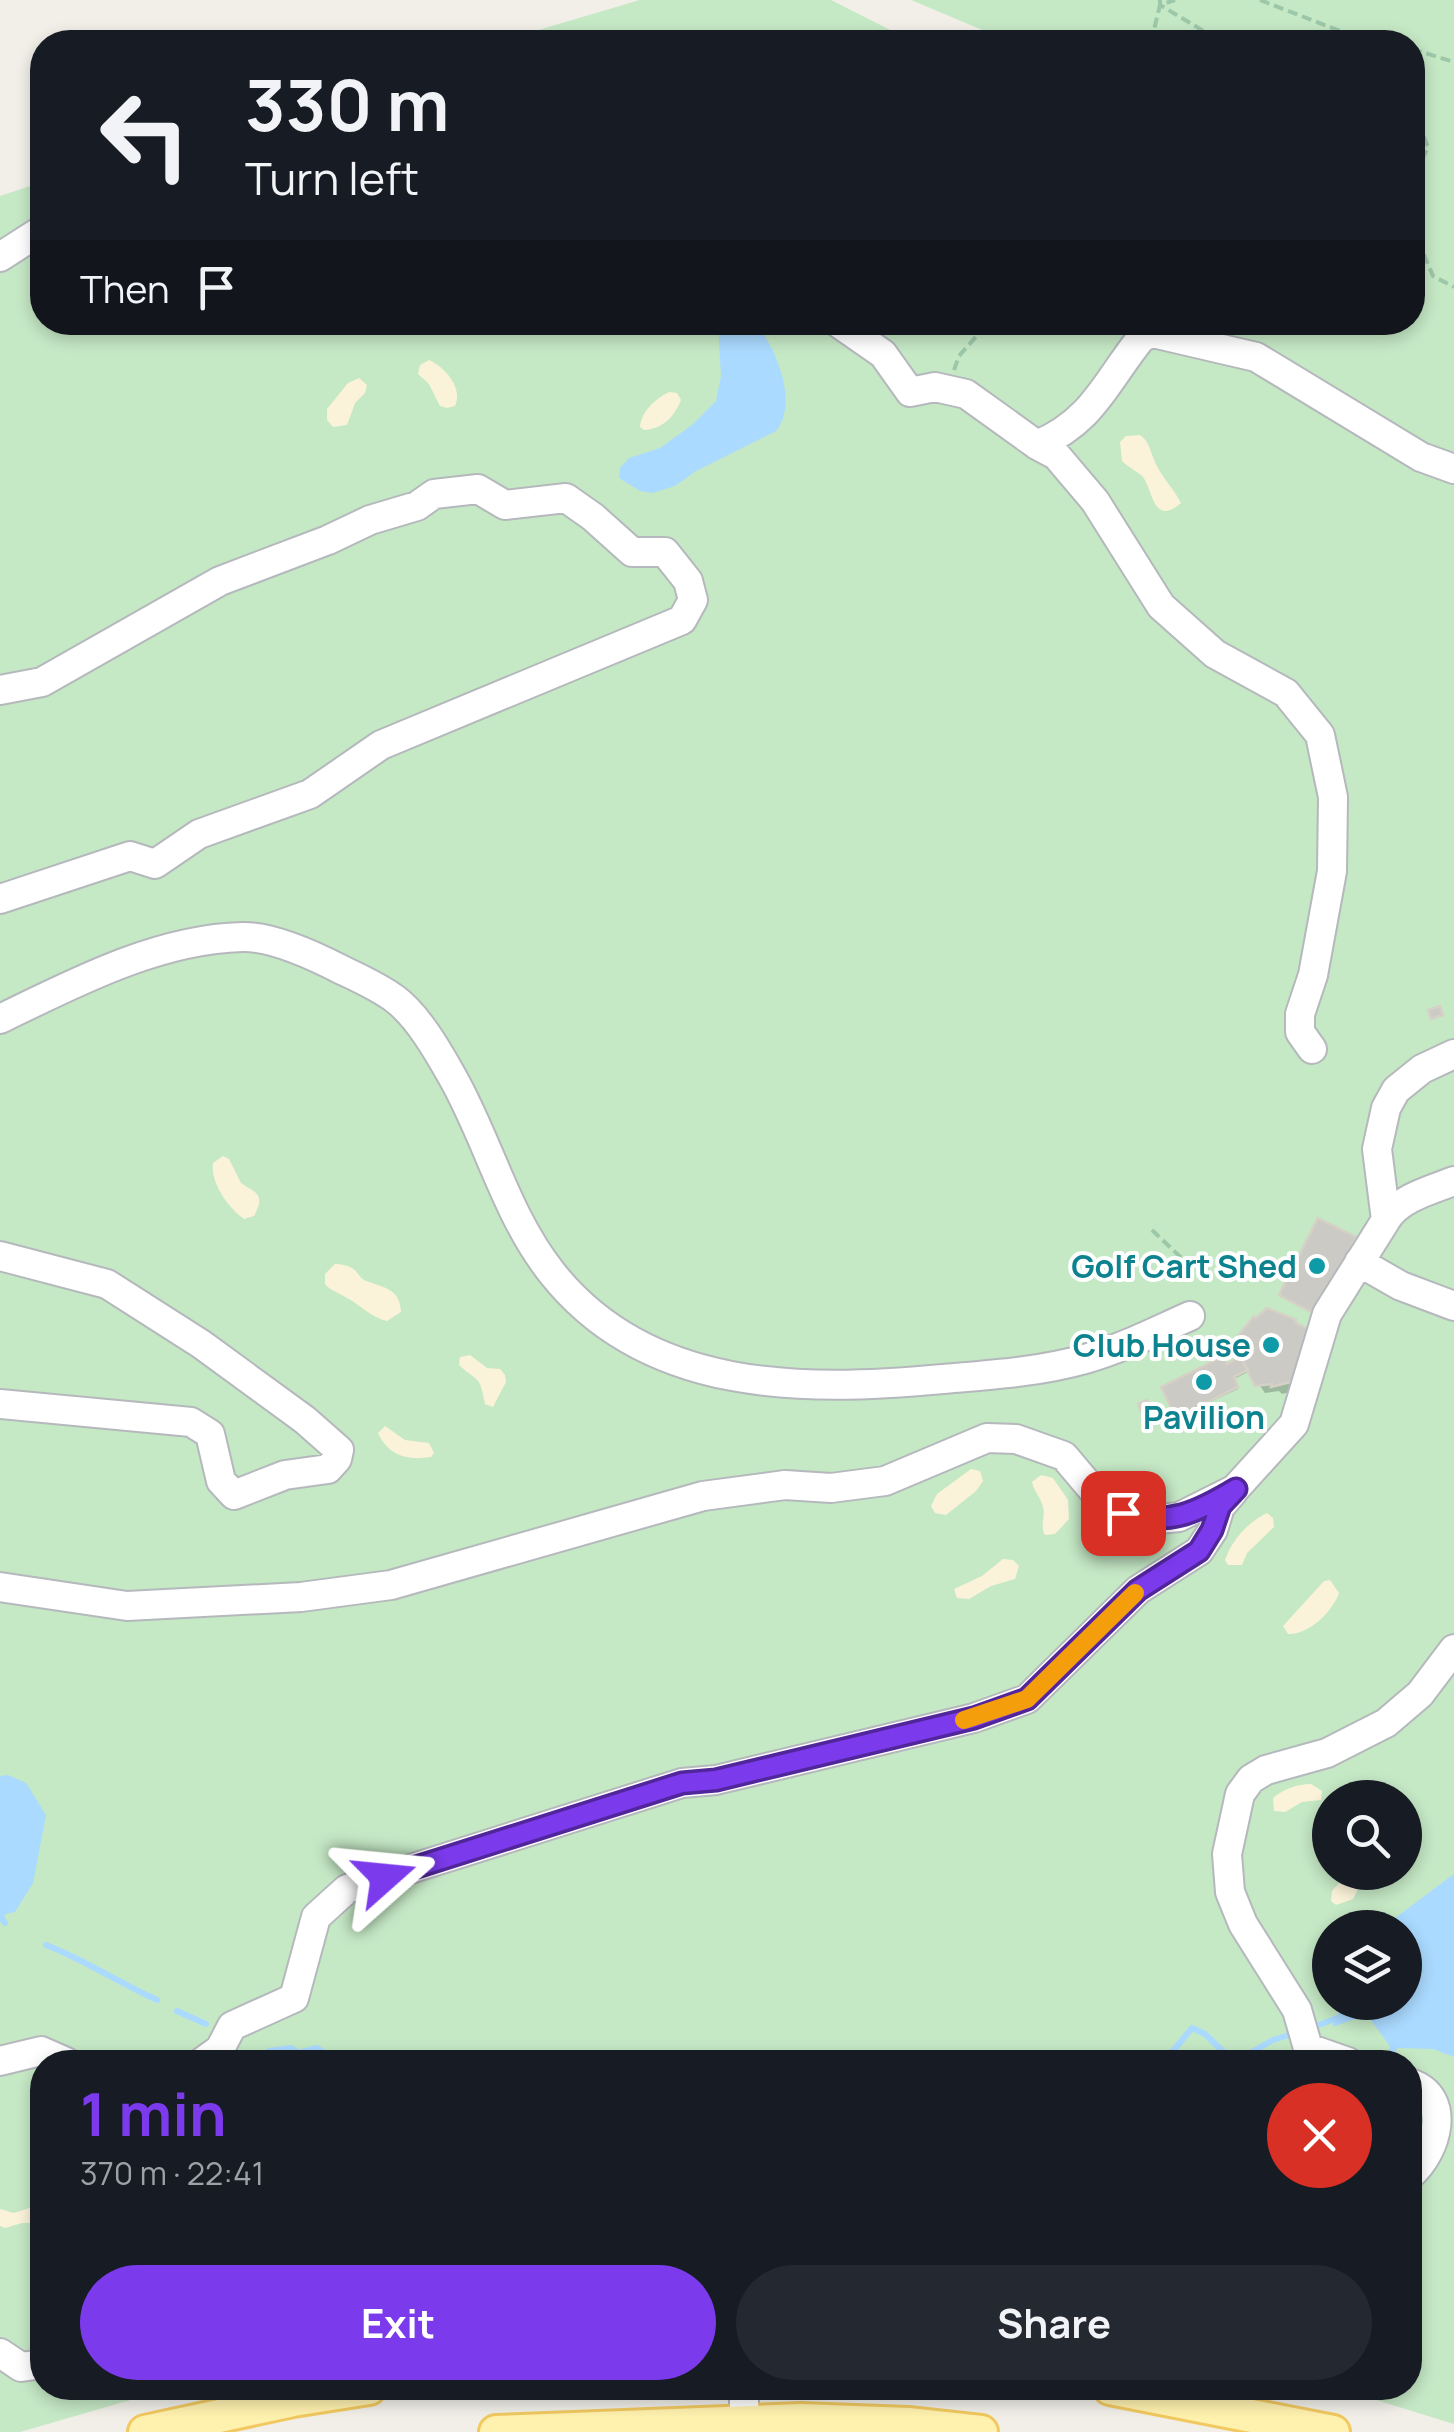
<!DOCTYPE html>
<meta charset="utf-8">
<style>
:root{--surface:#171b24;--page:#242831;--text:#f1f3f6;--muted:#9ea1a6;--accent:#7c3aed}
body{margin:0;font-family:Manrope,sans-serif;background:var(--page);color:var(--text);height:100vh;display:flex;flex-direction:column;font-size:38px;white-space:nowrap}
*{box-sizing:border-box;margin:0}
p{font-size:32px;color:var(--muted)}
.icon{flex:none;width:55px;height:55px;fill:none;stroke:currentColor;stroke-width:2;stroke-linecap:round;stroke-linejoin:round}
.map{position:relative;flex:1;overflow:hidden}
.panel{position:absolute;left:30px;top:2050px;width:1392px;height:350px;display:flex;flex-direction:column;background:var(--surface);border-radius:40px;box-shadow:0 5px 15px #0003}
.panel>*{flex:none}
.top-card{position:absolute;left:30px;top:30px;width:1395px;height:305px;border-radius:40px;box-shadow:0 5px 15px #0003;background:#171b24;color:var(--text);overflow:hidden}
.tools{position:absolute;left:1312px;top:1780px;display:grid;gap:20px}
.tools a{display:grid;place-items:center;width:110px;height:110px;border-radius:50%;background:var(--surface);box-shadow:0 5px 15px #0003;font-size:50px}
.pin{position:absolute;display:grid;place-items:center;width:85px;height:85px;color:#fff;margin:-42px;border-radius:20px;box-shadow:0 5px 15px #0006}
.me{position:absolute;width:110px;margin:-55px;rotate:72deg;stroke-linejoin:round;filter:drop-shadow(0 0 8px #0008)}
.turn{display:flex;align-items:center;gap:35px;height:210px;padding:0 50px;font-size:45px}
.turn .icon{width:130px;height:130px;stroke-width:2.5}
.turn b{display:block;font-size:70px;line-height:85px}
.then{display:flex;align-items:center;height:95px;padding:0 50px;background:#0003;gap:20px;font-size:38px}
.round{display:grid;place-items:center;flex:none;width:105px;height:105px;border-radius:52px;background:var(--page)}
.summary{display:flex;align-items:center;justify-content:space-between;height:170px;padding:0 50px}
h1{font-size:60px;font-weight:700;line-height:75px;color:var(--accent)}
.cta{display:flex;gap:20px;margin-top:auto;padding:20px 50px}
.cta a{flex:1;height:115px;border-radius:60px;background:var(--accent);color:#fff;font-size:40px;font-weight:700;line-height:115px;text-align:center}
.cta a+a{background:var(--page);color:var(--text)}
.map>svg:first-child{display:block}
.green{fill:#c5e8c5;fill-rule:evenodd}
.sand{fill:#fbf3d9}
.water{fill:#aadaff}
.shadow{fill:#0003}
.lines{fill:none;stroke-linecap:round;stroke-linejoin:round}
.stream{stroke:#aadaff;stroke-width:6}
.building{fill:#cccac5;stroke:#d6d1c6;stroke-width:2.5}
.minor-casing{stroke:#b5b8bc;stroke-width:32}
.major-casing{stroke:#f2c960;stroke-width:38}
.path{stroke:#9cc7a9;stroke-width:4;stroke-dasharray:10 5;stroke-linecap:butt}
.minor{stroke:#fff;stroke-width:28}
.major{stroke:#fff2af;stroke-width:32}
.route-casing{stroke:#51269a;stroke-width:25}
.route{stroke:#7c3aed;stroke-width:18}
.slow{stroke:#f59e0b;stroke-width:18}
.culture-dot{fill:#0f9aa8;stroke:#fff;stroke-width:4}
.labels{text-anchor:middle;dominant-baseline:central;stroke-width:8;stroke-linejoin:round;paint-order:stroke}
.culture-label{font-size:32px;font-weight:bold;fill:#0d838f;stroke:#fff;text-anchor:end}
</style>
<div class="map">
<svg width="1454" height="2432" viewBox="0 0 1454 2432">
<rect width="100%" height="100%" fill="#f1efe8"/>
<!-- green -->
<path class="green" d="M640 0H831L914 42H498Z
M911 0H1454V2424L1337 2388H1410V2062H42V2388H172L20 2432H0V196L42 182V322H1412V42H1011ZM1330 1798H1405V1872H1330ZM1330 1928H1405V2002H1330Z"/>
<!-- sand -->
<path class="sand" d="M429 360C446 368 463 388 455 406L447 408 440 406 429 384 418 374 420 365Z
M359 378 367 385 365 393 355 403 347 425 333 427 327 420V409L348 383Z
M669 392 677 393 681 400C674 417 663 429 644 430L640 427C641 412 655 399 669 392Z
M1140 435C1149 442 1149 447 1153 457 1159 475 1173 487 1181 503 1153 527 1153 490 1143 477 1137 471 1128 467 1122 461L1120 442 1126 436Z
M223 1156 229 1159 241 1183C256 1193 266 1194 254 1216L244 1219C228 1208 210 1182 213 1163Z
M335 1264C362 1265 354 1278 369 1282 385 1288 400 1289 401 1312L387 1321C370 1317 362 1306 347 1298 338 1292 332 1292 325 1284V1274Z
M470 1355 487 1368 500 1369 505 1375 506 1382 493 1407 485 1404C479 1374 480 1384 459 1365L460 1357Z
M385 1426 405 1440 429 1443 434 1453 431 1457C407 1461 388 1455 378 1433Z
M971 1469 980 1471 983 1481 976 1491 946 1515 935 1513 931 1506 937 1494Z
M1041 1475 1053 1478 1068 1500 1069 1519 1055 1534 1045 1535C1039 1524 1047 1516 1042 1504 1039 1495 1034 1491 1032 1482Z
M1267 1513 1273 1518 1274 1527 1247 1553 1242 1565H1228L1225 1560C1232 1540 1248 1522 1267 1513Z
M1003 1559 1013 1560 1019 1566 1015 1579 991 1586 969 1599 957 1598 954 1589 982 1576Z
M1330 1580 1339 1593C1333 1611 1309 1635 1288 1634L1283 1626 1324 1581Z
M1311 1784 1322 1791 1321 1800 1302 1802 1285 1812 1274 1811 1273 1798C1284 1789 1297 1784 1311 1784Z
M1348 1873H1366L1353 1899 1336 1905 1331 1901 1332 1891Z
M36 2206 42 2209V2223H22L5 2228 0 2226V2209L14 2213Z"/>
<!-- water -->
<path class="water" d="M718 323H755C776 347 799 403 776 431L696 471 675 486 652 493 640 491 619 478 620 468 629 458 660 448 692 425 716 401 721 376Z
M8 1775 26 1783 46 1815 33 1883 15 1912 6 1914 0 1922V1776Z
M1454 1874V2057L1433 2049 1397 2048 1393 2062H1388L1390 2046 1367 2015 1332 2027 1339 2012 1335 2003 1405 2002V1928L1383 1927Z"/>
<!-- shadow -->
<path class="shadow" d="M1240 1360 1310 1387 1282 1394 1279 1391 1265 1393 1250 1371 1234 1379 1238 1389 1178 1417 1227 1366Z"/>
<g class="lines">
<!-- stream -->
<path class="stream" d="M0 1916 5 1923
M46 1945C85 1960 119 1983 157 2000
M177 2011 206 2024
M1308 2029 1343 2016
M269 2051 291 2048 298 2053 317 2048 338 2062
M348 2062 427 2054 574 2053 699 2062
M1150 2062 1173 2051 1192 2028 1205 2034 1234 2062 1273 2040 1296 2033
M1311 2390 1312 2388"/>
</g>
<!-- building -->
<path class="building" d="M1440 1006 1443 1015 1431 1019 1428 1010Z
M1318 1218 1356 1237 1317 1315 1279 1295Z
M1267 1308 1296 1320 1295 1322 1311 1331 1303 1379 1271 1387 1272 1384 1255 1386 1233 1342 1254 1316 1256 1318Z
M1224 1356 1227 1364 1240 1357 1248 1370 1234 1377 1238 1387 1176 1418 1161 1387Z
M1147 1400 1152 1413 1143 1416 1138 1404Z"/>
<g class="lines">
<defs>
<path id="minor" d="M0 257 42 230
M837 322 883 354 910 392 935 387 966 394 1037 445C1094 421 1106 381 1142 337L1153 333 1256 357 1421 457 1454 469
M1037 445 1056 455 1095 501 1161 606 1215 654 1286 693 1320 735 1333 797 1332 871 1313 975 1300 1014V1032L1312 1049
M0 690 42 682 220 581 328 540 370 520 417 506 434 494 478 489 505 505 566 498 593 517 632 552H665L688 581 693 600 682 620 381 745 310 794 199 834 155 864 130 856 0 899
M0 1019C74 983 158 939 242 937 272 936 315 956 342 970 359 978 379 987 395 999 418 1016 439 1053 453 1078 489 1142 506 1215 552 1273 647 1393 804 1392 943 1379 990 1375 1039 1372 1085 1359 1121 1349 1156 1331 1190 1316
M1386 1220C1399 1198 1431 1190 1454 1181
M0 1256 107 1284 201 1344 305 1420 339 1450 337 1459 328 1469 285 1475 234 1495 221 1481 210 1434 191 1422 0 1404
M1359 1262 1401 1286 1454 1306
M0 1587 127 1606 301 1597 391 1585 703 1496 785 1485 831 1488 885 1481 987 1438 1016 1439 1064 1456 1102 1501 1123 1513 1149 1520 1179 1517 1235 1489 1294 1424 1327 1314 1386 1220 1377 1149 1386 1108 1396 1090 1422 1069 1454 1054
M0 2061 41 2051 66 2062
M202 2062 220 2049 232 2026 294 1998 316 1917 347 1889 682 1783 716 1780 974 1718 1027 1699 1138 1590 1199 1551 1213 1530 1220 1507 1233 1492
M1348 2062 1308 2048 1297 2010 1243 1924 1230 1892 1227 1854 1240 1794 1251 1779 1266 1770 1327 1753 1386 1723 1420 1694 1454 1649
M1410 2083C1453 2097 1437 2152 1410 2175
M0 2353 21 2367 42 2364
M744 2388V2432"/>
<path id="major" d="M1110 2388 1333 2432
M145 2432 293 2400 369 2388
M496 2432 801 2420 908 2424 981 2432"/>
</defs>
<!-- minor casing -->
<use href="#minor" class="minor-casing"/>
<!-- major casing -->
<use href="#major" class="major-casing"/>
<!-- path -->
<path class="path" d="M1160 0V5L1222 42
M1260 0 1340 31 1388 42
M1151 42 1160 5 1175 0
M1412 49 1454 62
M1412 109 1428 147 1412 181
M1412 227 1433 276 1454 287
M954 370 959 356 989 322
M1152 1230 1191 1267"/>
<!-- minor -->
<use href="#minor" class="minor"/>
<!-- major -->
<use href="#major" class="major"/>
</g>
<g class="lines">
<defs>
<path id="route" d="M385 1877 682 1783 716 1780 974 1718 1027 1699 1138 1590 1199 1551 1212 1530 1220 1506 1236 1489C1196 1513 1169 1526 1123 1513"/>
</defs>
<!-- route casing -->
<use href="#route" class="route-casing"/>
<!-- route -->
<use href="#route" class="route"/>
<!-- slow -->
<path class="slow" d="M964 1720 1027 1699 1135 1593"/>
</g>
<!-- markers -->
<g class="culture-dot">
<circle cx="1317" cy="1266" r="10"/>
<circle cx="1271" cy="1345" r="10"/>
<circle cx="1204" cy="1382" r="10"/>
</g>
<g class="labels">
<!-- culture labels -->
<g class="culture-label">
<text x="1297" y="1266">Golf Cart Shed</text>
<text x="1251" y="1345">Club House</text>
<text x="1204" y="1417" text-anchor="middle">Pavilion</text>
</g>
</g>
</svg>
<div class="tools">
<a><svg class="icon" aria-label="search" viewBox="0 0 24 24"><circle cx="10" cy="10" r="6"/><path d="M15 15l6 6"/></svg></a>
<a><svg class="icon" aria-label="layers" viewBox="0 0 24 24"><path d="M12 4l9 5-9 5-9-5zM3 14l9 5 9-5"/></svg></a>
</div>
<div class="pin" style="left:1123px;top:1513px;background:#d93025"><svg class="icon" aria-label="arrive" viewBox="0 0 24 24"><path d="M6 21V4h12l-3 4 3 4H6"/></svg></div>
<svg class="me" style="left:385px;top:1877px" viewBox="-20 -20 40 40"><path d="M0-17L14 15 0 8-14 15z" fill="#7c3aed" stroke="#fff" stroke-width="4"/></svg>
<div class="top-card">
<div class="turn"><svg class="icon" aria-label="left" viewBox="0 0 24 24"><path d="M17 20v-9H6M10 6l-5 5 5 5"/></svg><div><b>330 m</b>Turn left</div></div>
<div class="then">Then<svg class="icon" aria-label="arrive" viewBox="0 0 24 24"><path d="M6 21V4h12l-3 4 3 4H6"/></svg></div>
</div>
<section class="panel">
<div class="summary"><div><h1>1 min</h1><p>370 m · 22:41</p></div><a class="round" style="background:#d93025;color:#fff"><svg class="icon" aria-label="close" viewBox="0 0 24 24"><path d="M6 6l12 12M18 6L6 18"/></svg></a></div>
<div class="cta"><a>Exit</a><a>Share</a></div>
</section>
</div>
